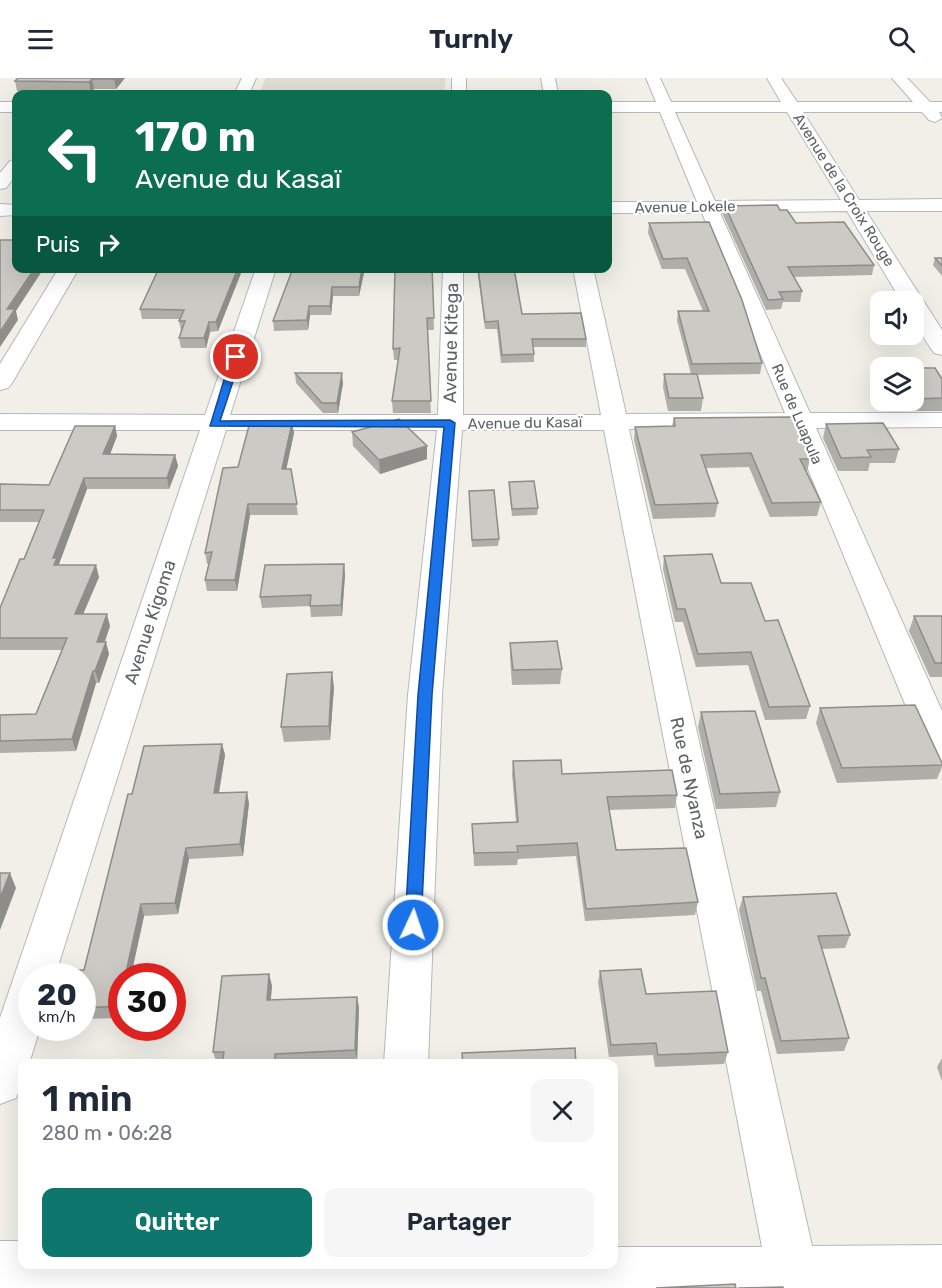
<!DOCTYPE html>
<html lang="fr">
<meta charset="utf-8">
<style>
:root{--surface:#fff;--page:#f6f6f7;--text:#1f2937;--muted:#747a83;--accent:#0f766e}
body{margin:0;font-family:Rubik,sans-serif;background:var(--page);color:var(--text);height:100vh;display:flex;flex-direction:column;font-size:22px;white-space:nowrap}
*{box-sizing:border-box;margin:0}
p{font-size:20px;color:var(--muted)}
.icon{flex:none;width:33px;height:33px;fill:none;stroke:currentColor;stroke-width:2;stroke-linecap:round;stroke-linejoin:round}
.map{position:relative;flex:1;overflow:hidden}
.sheet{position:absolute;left:18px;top:981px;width:600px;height:210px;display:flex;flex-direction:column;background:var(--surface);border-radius:12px;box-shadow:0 6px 24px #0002}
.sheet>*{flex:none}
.hud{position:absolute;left:12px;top:12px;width:600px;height:183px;border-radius:12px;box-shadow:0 6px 24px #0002;background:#0b6e4f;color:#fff;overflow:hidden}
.controls{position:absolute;left:870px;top:213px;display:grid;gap:12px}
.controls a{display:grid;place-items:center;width:54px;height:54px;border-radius:12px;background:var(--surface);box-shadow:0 6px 24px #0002;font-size:30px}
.speed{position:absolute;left:18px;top:885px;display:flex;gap:12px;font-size:30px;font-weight:700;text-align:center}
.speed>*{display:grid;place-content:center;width:78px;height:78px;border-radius:50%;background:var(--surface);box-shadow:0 6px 24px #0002;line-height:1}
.speed small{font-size:15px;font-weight:400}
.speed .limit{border:9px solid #d22;background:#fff;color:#111}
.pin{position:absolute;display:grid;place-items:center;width:51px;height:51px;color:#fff;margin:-26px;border:3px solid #fff;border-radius:50%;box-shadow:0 2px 6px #0007}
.me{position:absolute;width:66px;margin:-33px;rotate:3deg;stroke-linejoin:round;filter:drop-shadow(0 0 4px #0008)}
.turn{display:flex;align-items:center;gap:21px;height:126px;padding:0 24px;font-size:27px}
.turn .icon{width:78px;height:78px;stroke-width:2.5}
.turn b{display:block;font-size:42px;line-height:51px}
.then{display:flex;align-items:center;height:57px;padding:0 24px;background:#0003;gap:12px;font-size:22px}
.round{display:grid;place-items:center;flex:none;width:63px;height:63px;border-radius:12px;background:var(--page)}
.head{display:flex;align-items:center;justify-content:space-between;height:102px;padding:0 24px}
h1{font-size:36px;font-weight:600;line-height:45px}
.button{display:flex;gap:12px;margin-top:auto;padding:12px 24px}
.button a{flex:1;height:69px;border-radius:12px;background:var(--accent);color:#fff;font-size:24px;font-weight:600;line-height:69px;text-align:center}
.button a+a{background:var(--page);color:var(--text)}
header{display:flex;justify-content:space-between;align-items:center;height:78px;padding:0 24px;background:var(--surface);font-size:27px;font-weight:600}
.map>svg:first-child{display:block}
.education{fill:#e1ded6}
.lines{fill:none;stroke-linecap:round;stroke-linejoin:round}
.minor-casing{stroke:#b5b8bc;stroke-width:2}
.minor{fill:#fff;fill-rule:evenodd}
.wall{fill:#afaea9}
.shaded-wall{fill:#8f8d8a}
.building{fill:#cccac5;stroke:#8f8d8a;stroke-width:1.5}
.route{fill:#1a73e8;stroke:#114b97;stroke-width:1.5}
.labels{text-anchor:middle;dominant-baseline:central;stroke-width:4.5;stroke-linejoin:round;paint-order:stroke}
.far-street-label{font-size:15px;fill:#5f6368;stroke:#fff}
.street-label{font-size:18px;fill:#5f6368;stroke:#fff}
</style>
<header><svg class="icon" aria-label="menu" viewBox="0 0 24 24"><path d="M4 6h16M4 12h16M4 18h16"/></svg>Turnly<svg class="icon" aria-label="search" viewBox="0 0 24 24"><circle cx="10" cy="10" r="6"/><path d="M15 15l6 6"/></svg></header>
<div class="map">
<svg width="942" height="1210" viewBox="0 0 942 1210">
<rect width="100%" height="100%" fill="#f1efe8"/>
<!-- education -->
<path class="education" d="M266 0H446L444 16H259Z"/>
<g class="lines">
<defs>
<path id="minor" d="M242 0H256L249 16H234Z
M452 0H466V16H452Z
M541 0H555L558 16H544Z
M646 0H660L671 24H781L767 0H781L797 24H913L892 0H907L930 24H942V34H939L942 40 935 44 929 42 922 34H803L859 122 942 121V133H866L942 252V277L934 275C922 258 914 244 914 224H902L847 133 720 135 810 335H942V349L816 350 942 633V685L930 681 924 672 791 350 629 351 812 1168 942 1167V1210H0V1163H22V1186H614V1169H762L604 352H462L442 617 428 986H384L408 617 437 352H226L55 898H32V950H40L29 986H22V1005L16 1020 0 1026V940L200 352H0V336L205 337 256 190H276L230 337H438L443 190H463V337H601L573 190H593L626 336 785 335 702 135H608V124H697L660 34H608V24H656ZM675 34H787L841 122 715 123Z
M0 24H16V34H0Z
M16 82V97L6 110 0 111V95L10 83Z
M0 126 16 127V137L0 138Z
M59 190H79L12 305 8 310 0 312V286Z"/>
</defs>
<!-- minor casing -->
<use href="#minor" class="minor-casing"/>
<!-- minor -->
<use href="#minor" class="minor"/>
</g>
<!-- wall -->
<path class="wall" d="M125 0 116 11H94L91 14 17 13 15 3Z
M725 128 780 132 796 145 874 187 872 197 793 199 802 213 800 224H783L781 231 766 232 723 137Z
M709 144 762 285 760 296 697 297 703 320 701 333H668L663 309 664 296H691L677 243 678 233H703L685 191H662L648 155 649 145Z
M935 180H942V198L933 187Z
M159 190H243L218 253 210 254 206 270H181L179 260 182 253H181L179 243 180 241H142L140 231Z
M293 190H365L359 218H333L331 237H310L308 252 274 253 273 243Z
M432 190 434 252H427L431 335H393L392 323 398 282H394L393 271Z
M477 190H514L522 236 586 261V269H533L534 276V284L501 285 497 251H485Z
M914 290 942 301V333H911L905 322H914Z
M295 295 343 305 338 335H323L296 305Z
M674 340 810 381 807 394 821 424 817 438 770 439 749 389 706 390 718 425 715 439 653 441 634 362 635 349 672 348Z
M292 345 294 355 286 391H291L298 437H250L237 513H207L205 502 209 486H207L205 475 238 389Z
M826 346 899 371 895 385H870L868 393H838L823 360Z
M115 348 117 358 110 376 175 377 178 388 169 411H87L59 486V487L99 499 83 536 110 548 105 564 109 576 99 605H96L76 673 0 675V637L36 636 62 572H0V530L24 481 39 444H0V406L49 407Z
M352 354 427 368V381L380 396 353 368Z
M509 404 538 430 537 437 512 438 509 411Z
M469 413 499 461 498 468 472 469Z
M664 478 721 505 765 543 810 628 806 641 765 642 748 587 696 589 683 544H675L663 491Z
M344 486 345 497 342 538 311 539 310 528 262 530 260 519Z
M914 538H942V599H930L909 553Z
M510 565 562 591 560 606 512 607 510 579Z
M334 609 330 662 284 664 281 649Z
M820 630 942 685V689L937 701 837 705 816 645Z
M701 634 780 714 776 729 716 731 698 649Z
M222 666 225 677 219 715 249 725 243 778 189 781 178 836 144 838 132 893 135 898H122V940L82 941V898L132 716Z
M513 683 562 696 677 717 675 730 609 732 616 772 698 824 695 837 585 843 576 778 518 781 517 787 474 788 472 746 516 744 512 696Z
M743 819 850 857 845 870 822 871 849 960 844 973 777 976 761 913H757L739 832Z
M600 893 646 916 728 974 724 986 655 989 653 977 609 979 598 904Z
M269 896 272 908 271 922 357 919 359 930 357 983 315 986H217L213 974Z
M942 980V1003L937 989Z"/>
<!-- shaded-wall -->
<path class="shaded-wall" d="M115 0H125L116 11 114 1Z
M92 1 94 11 91 14 89 4Z
M35 190H44L16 233 18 242 0 269V254L7 231Z
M238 190H243L218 253 216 244Z
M362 190H365L359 218V209Z
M332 209 333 218 331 237 330 228Z
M309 228 310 237 308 252 307 242Z
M209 244 210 254 206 270 204 260Z
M342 295 343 305 338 335 337 325Z
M292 345 294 355 284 402 282 391Z
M115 348 117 358 106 387 103 376Z
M427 368V381L380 396 379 382Z
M175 377 178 388 169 411 167 400Z
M84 400 87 411 59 486 60 492 58 499 53 480Z
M248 426 250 437 237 513 235 502Z
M344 486 345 497 342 538 341 527Z
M96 487 99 499 78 548 75 536Z
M107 536 110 548 100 576 97 564Z
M106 564 109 576 99 605 95 593Z
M93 593 96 605 76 673 72 661Z
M332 594 334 609 330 662 329 648Z
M222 666 225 677 217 726 214 715Z
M247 714 249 725 243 778 240 766Z
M186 770 189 781 178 836 175 825Z
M10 795 16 810 0 852V820Z
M141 826 144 838 132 893 135 898H129L127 890Z
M269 896 272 908 269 934 267 922Z
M357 919 359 930 357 983 355 972Z"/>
<!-- building -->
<path class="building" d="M18 0H115L114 1H92L89 4 15 3Z
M777 127 780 132H787L796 145 844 144 874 187 788 189 802 213 779 214 783 221 768 222 725 128Z
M709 144 742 222 762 285 692 286 678 233H709L687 180 663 181 649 145Z
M16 159V190H35L7 231H15L0 254V162H14Z
M935 180H942V188Z
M159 190H238L216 244H209L204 260H179L185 243H179L184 232 140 231Z
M293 190H362L359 209H332L330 228H309L307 242 273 243Z
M395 190H432L434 240H427L431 323H392L400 270 393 271Z
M478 190H514L522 236 581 235 586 261H532L534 276 502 277 498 243 485 244Z
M914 290H935L942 301V320L914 321Z
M295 295H342L337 325H322Z
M664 296H697L703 320H669Z
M792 339 810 381H800L821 424 772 425 751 375 701 377 718 425 655 427 635 349 675 348 674 340Z
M399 341 427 368 379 382 352 354Z
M250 344 292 345 282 391H291L297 426H248L235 502H205L212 474 205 475 223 390 238 389Z
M883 345 899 371 867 372 871 379 841 380 826 346Z
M75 348H115L103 376 175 377 167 400H84L53 480H57L54 487H96L75 536H107L97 564H106L95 593H93L72 661 0 663V637L36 636 67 560H0V530L20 481H24L44 432H0V406L49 407Z
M534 403 538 430 512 431 509 404Z
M494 412 499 461 472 462 469 413Z
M712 476 721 505H751L765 543 778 542 810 628 769 629 751 574 698 576 685 531H677L664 478Z
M344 486 341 527 310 528 311 517 260 519 265 487Z
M914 538H942V585H935Z
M557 563 562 591 513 592 510 565Z
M332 594 329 648 281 649 287 596Z
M915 627 942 685V687L842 690 820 630Z
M755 633 780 714 720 716 701 634Z
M222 666 214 715 247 714 240 766 186 770 175 825 141 826 127 890H132L130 898H122V928L82 930V898H70L71 892H84L128 716H132L144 668Z
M561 682 562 696 672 692 677 717 607 719 616 772 686 770 698 824 586 831 577 765 517 768 518 774 474 775 472 746 518 744 513 683Z
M0 795H10L0 820Z
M836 815 850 857 818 858 849 960 781 963 765 900H761L743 819Z
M641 891 646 916 716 913 728 974 658 977 656 965 611 967 600 893Z
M269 896 267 922 357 919 355 972 275 976V986H222L224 974H213L222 898Z
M575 970 576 986H463L462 975Z
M173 983V986H123Z
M735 1206 736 1210H656Z
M783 1209V1210H738Z"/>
<!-- route -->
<path class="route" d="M236 276 241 279 220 343 450 342 455 345 432 617 421 847 419 852H407L405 847 418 617 444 349 210 348 231 279Z"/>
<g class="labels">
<!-- far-street labels -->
<g class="far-street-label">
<text transform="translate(844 112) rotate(58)">Avenue de la Croix Rouge</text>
<text transform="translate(685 129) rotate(-1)">Avenue Lokele</text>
<text transform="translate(797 336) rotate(67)">Rue de Luapula</text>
<text transform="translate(525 345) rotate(-1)">Avenue du Kasaï</text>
</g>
<!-- street labels -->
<g class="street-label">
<text transform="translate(451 265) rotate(-89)">Avenue Kitega</text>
<text transform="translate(150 544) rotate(-72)">Avenue Kigoma</text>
<text transform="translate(689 700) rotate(78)">Rue de Nyanza</text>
</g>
</g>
</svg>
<div class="controls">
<a><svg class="icon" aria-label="sound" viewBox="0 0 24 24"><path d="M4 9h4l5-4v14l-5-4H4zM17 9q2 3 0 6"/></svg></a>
<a><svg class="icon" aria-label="layers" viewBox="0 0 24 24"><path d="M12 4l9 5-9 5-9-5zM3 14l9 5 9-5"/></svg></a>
</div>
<div class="speed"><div>20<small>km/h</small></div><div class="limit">30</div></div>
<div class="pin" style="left:236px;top:279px;background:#d93025"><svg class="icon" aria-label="arrive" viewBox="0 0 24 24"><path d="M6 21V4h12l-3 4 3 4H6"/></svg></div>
<svg class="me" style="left:413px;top:847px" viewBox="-20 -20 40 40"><circle r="17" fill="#1a73e8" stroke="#fff" stroke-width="3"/><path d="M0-11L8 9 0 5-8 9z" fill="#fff"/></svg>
<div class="hud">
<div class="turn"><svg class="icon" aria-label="left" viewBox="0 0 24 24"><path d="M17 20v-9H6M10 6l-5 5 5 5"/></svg><div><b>170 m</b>Avenue du Kasaï</div></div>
<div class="then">Puis<svg class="icon" aria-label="right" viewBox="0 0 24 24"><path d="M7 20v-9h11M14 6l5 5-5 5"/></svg></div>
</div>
<section class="sheet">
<div class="head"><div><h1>1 min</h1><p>280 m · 06:28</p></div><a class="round"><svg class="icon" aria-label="close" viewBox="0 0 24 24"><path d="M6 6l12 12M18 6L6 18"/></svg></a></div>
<div class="button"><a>Quitter</a><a>Partager</a></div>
</section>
</div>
